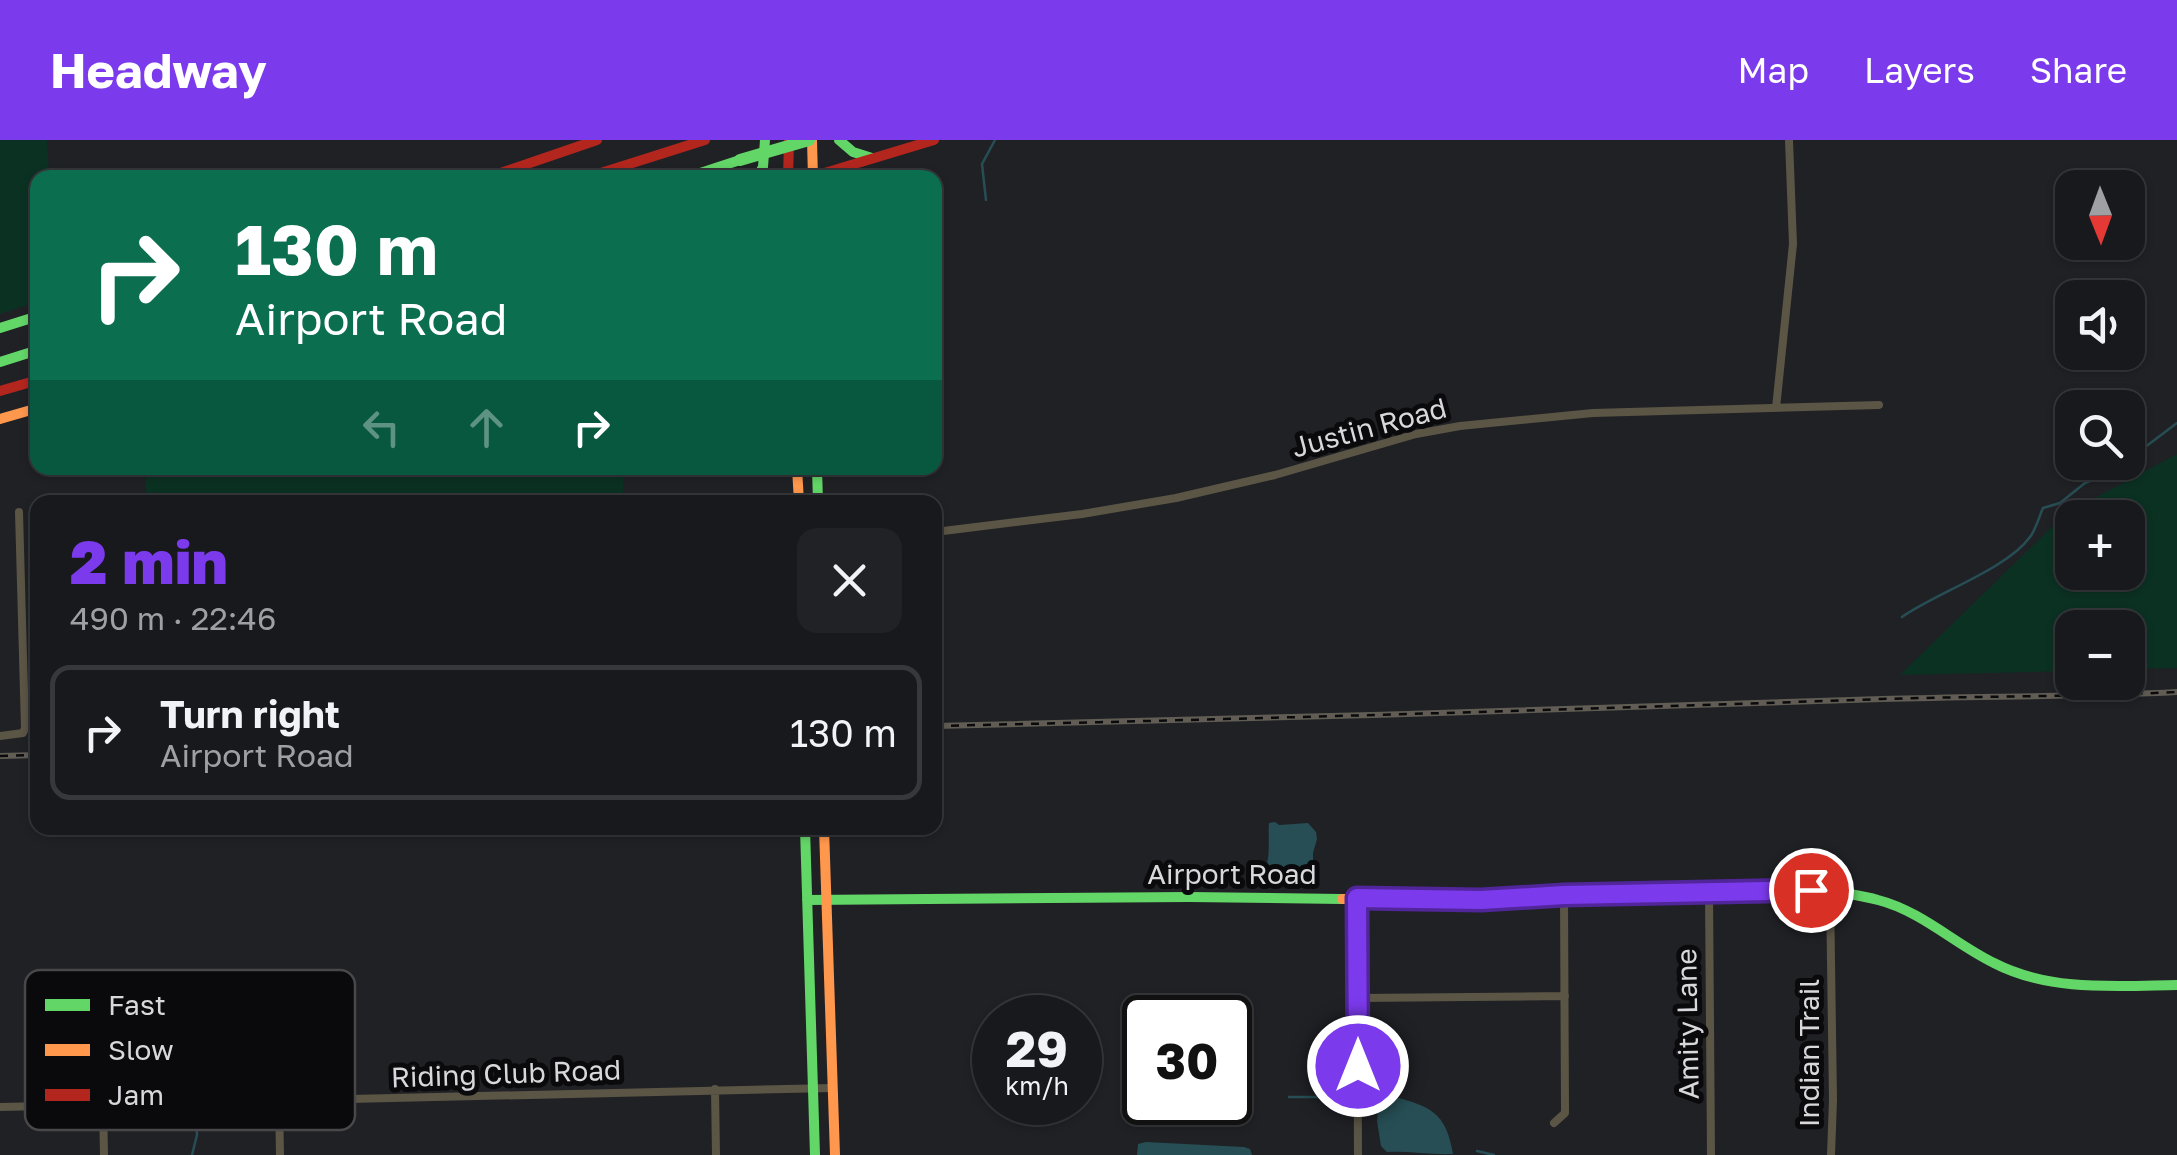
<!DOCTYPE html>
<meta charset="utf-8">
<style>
:root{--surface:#18191c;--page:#212225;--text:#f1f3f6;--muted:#9fa0a3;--line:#36383b;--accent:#7c3aed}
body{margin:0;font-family:"Golos Text",sans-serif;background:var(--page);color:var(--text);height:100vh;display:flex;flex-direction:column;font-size:38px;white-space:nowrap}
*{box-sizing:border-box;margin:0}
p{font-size:32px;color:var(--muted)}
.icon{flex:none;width:55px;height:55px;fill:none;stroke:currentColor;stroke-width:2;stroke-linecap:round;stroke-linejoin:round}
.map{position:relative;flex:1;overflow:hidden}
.details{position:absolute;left:30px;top:355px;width:912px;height:340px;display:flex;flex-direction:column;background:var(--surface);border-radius:20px;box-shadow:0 2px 8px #0004,0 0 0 2px var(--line)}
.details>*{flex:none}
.banner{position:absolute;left:30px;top:30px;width:912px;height:305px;border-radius:20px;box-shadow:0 2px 8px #0004,0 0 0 2px var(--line);background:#0b6e4f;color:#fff;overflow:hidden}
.needle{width:65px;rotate:179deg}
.tools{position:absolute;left:2055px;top:30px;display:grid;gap:20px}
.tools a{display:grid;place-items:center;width:90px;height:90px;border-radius:20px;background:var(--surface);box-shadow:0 2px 8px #0004,0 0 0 2px var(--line);font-size:50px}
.speed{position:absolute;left:972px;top:855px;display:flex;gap:20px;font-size:50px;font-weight:700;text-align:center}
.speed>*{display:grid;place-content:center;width:130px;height:130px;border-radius:50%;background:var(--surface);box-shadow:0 2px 8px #0004,0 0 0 2px var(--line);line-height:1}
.speed small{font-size:25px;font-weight:400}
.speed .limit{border:5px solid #111;border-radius:15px;background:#fff;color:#111}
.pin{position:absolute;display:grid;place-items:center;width:85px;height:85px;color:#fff;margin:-42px;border:5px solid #fff;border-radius:50%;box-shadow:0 2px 10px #0007}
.me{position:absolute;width:110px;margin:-55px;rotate:0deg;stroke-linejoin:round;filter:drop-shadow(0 0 8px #0008)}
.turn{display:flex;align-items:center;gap:35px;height:210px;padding:0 40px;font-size:45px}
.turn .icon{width:130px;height:130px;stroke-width:2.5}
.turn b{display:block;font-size:70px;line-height:85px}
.lanes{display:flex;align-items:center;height:95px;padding:0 40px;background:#0003;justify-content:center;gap:50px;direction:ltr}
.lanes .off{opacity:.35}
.round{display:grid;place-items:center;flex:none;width:105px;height:105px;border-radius:20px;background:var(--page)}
.overview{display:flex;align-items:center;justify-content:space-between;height:170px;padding:0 40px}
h1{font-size:60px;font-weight:800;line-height:75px;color:var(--accent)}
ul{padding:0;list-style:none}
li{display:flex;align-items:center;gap:30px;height:135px;margin:0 20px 15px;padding:0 20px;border:5px solid var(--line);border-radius:20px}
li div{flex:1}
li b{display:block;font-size:38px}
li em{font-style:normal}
header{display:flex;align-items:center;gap:60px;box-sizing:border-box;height:140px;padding:0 50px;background:var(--accent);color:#fff}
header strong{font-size:48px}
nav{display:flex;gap:55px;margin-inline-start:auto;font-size:35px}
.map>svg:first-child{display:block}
.green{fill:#0b3123;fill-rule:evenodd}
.water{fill:#264e54}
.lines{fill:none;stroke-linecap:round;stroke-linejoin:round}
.stream{stroke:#264e54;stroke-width:2.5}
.street{stroke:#5b5546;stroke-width:8}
.fast{stroke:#63d668;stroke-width:10}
.slow{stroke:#ff974d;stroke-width:10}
.jam{stroke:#b3261e;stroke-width:10}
.rail-casing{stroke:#615d55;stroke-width:6}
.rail{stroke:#0a0a0c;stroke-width:2.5;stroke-dasharray:8;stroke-linecap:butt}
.fast-bridge{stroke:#63d668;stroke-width:12}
.route-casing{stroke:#51269a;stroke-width:25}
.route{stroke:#7c3aed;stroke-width:18}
.labels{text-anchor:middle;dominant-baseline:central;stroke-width:10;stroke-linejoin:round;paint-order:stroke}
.street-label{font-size:28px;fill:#d7d7dc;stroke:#0a0a0c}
.key{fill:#0a0a0c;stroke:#48484a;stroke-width:2.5}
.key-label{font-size:28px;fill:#d7d7dc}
</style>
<header>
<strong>Headway</strong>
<nav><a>Map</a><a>Layers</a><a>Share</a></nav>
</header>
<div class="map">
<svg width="2177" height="1015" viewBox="0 0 2177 1015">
<rect width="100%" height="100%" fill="#202125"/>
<!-- green -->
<path class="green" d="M0 0H47L49 37 38 38 37 162 0 174Z
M2177 314V528L2128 529V488H2072V531L1900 535 2065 374ZM2072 378H2128V432H2072Z
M145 328H783L784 333 623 335V362H146Z"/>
<!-- water -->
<path class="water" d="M1275 682 1279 685 1308 683 1316 692 1317 699 1313 713V723C1303 734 1284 729 1270 726L1267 722C1270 716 1268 693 1269 683Z
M1392 956C1431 967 1446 972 1453 1014 1431 1015 1409 1011 1387 1012L1381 1006 1377 981 1379 960Z
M1146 1002 1244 1007 1250 1009 1252 1015H1137L1138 1004Z"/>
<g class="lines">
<!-- stream -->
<path class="stream" d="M986 60 982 24 995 0
M2128 320 2177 283
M1902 477C1936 453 2007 429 2030 397 2036 389 2039 377 2043 368L2060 363 2085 343 2102 336 2124 322
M200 954 202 945 293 909 306 899
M1289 957H1350
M1367 957 1380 960
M1477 1011 1494 1015
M192 1015 197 995 196 976"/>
<!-- street -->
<path class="street" d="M1776 268 1793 104 1789 0
M935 392 1082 374 1176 358 1275 335 1416 294 1460 286 1593 273 1879 265
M0 596 23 593 25 588 19 372
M1830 751 1833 960 1831 1015
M1709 752 1711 1015
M1357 758 1358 1015
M1358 858 1565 856
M715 949 716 1015
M279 961 280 1015
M103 964 104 1015
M0 967 833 948
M1554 983 1565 973 1564 755"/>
<!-- fast -->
<path class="fast" d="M839 0 853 12 872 18
M685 38 740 20
M757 38 763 27 765 0
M0 188 38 176
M0 222 38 210
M817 328 818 362
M805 688 815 1015
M1832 751C1848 754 1864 756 1878 760 1921 771 1955 804 1994 823 2050 852 2116 846 2177 845
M807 760 1189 757 1342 759"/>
<!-- slow -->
<path class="slow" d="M812 0 813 38
M0 279 38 268
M797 328 799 362
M824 688 835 1015
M1342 759 1463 760 1709 752 1832 751"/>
<!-- jam -->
<path class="jam" d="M486 38 597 0
M585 38 705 0
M788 38 789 1
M808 38 934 0
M0 251 38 240"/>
<defs>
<path id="rail" d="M935 586C1251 579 1566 570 1882 559 1980 556 2079 557 2177 552
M0 616 38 615"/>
</defs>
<!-- rail casing -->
<use href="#rail" class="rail-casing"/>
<!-- rail -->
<use href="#rail" class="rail"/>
<!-- fast-bridge -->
<path class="fast-bridge" d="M740 20 809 0"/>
</g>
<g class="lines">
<defs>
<path id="route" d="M1358 926 1357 758 1481 760 1564 755 1811 750"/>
</defs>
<!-- route casing -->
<use href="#route" class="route-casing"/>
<!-- route -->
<use href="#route" class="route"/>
</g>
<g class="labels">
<!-- street labels -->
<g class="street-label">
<text transform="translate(1369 287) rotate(-15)">Justin Road</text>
<text x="1232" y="733">Airport Road</text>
<text transform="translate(1687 884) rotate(-91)">Amity Lane</text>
<text transform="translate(1808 913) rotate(-90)">Indian Trail</text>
<text transform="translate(506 933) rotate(-2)">Riding Club Road</text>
</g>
</g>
<!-- legend -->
<rect x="25" y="830" width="330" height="160" rx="15" class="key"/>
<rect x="45" y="859" width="45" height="12" fill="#63d668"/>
<rect x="45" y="904" width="45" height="12" fill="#ff974d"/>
<rect x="45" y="949" width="45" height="12" fill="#b3261e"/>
<g class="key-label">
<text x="108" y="875">Fast</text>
<text x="108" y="920">Slow</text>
<text x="108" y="965">Jam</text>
</g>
</svg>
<div class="tools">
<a><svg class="needle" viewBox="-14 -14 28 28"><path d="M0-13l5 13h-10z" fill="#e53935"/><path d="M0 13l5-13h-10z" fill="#9fa0a3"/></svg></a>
<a><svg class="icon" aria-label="sound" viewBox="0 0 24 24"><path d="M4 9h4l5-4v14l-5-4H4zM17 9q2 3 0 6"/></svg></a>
<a><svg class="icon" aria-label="search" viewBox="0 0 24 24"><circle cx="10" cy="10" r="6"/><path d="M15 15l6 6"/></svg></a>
<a>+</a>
<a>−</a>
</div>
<div class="speed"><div>29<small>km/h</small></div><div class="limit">30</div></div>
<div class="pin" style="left:1811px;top:750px;background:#d93025"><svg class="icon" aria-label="arrive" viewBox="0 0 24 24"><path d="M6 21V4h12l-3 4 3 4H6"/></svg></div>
<svg class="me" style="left:1358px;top:926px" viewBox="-20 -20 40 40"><circle r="17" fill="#7c3aed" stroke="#fff" stroke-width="3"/><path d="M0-11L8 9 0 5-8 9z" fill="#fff"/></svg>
<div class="banner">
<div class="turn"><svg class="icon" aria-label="right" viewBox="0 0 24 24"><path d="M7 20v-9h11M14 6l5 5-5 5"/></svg><div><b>130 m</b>Airport Road</div></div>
<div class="lanes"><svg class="icon off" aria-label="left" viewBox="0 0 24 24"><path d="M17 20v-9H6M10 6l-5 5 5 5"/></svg><svg class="icon off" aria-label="ahead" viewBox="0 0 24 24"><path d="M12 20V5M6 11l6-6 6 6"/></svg><svg class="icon" aria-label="right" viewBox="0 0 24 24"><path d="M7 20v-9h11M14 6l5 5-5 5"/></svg></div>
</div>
<section class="details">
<div class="overview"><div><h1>2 min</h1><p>490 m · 22:46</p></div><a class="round"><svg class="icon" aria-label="close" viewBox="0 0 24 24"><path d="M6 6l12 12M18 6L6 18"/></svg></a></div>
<ul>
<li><svg class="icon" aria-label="right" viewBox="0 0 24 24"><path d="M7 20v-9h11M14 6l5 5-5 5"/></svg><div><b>Turn right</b><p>Airport Road</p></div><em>130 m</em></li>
</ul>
</section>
</div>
